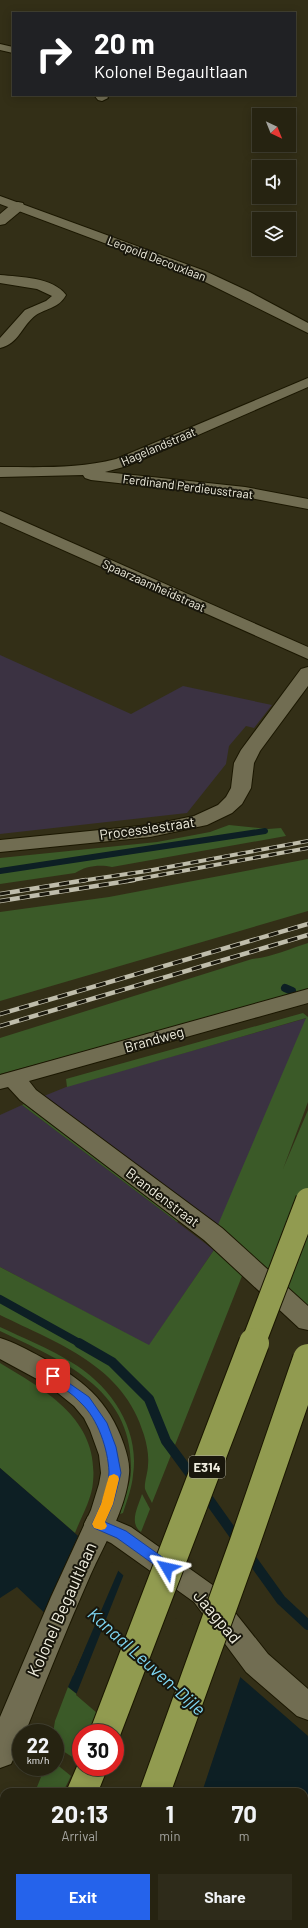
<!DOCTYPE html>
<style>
:root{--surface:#262311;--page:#2e2b1a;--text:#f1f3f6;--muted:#a4a49f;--line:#424031;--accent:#2563eb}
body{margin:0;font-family:Barlow,sans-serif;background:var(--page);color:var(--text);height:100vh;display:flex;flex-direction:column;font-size:15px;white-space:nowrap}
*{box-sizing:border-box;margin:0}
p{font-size:13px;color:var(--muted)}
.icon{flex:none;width:22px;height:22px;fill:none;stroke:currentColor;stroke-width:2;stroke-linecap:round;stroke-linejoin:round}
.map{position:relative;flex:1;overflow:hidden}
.panel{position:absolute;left:0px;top:1788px;width:308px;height:140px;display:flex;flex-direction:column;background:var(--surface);border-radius:12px 12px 0 0;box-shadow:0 2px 10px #0003,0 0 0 1px var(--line)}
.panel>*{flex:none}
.guide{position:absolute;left:12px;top:12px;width:284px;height:84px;border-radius:0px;box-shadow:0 2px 10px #0003,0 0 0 1px var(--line);background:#202124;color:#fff;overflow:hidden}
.needle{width:26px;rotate:137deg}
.controls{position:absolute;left:252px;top:108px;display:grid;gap:8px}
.controls a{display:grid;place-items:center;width:44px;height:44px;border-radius:0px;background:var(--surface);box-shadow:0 2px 10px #0003,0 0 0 1px var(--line);font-size:20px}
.speed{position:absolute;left:12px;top:1724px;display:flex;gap:8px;font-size:20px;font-weight:700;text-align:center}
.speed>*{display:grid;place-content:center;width:52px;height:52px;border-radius:50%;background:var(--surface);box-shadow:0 2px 10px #0003,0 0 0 1px var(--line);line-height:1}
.speed small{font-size:10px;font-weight:400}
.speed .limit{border:6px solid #d22;background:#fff;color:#111}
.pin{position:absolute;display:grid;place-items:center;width:34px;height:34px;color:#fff;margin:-17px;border-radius:8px;box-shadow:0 2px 6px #0006}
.me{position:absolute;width:44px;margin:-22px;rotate:306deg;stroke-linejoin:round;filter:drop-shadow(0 0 3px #0008)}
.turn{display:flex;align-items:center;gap:14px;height:84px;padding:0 16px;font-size:18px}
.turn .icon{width:52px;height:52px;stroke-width:2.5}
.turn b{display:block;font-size:28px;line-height:34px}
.eta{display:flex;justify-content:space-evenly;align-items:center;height:68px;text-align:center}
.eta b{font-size:24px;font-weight:700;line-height:28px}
.primary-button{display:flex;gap:8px;margin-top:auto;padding:8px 16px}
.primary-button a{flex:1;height:46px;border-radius:0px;background:var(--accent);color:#fff;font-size:16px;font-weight:700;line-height:46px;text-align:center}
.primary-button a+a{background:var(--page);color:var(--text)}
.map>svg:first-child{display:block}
.industrial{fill:#3b3242}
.green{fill:#3b5a28}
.water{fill:#0d1f24}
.pier{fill:#332f17}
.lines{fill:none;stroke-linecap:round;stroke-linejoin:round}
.stream-far2{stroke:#0d1f24;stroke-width:6}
.stream-far1{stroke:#0d1f24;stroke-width:8}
.stream{stroke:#0d1f24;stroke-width:10}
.minor-casing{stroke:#1b1701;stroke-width:2}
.tertiary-casing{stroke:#1b1701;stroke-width:2}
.motorway-casing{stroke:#1b1701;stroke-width:2}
.minor{fill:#716d52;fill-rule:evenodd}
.tertiary{fill:#716d52;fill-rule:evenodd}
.motorway{fill:#919b50;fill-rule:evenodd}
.rail-far1-casing{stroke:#bfbdab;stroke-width:4}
.rail-casing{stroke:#bfbdab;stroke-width:4.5}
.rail-far1{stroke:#19170c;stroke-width:2.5;stroke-dasharray:8;stroke-linecap:butt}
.rail{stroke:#19170c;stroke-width:3;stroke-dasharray:10;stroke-linecap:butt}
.motorway-bridge-far1-casing{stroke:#1b1701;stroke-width:26;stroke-linecap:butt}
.motorway-bridge-casing{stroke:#1b1701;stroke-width:32;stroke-linecap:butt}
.motorway-bridge-far1{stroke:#919b50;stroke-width:24}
.motorway-bridge{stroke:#919b50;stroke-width:30}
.route{fill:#2563eb;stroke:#184099}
.slow{fill:#f59e0b}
.labels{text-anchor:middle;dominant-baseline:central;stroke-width:4;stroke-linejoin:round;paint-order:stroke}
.far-street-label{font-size:12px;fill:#f1efe0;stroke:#19170c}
.shield{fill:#19170c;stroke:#b0aea0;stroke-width:1}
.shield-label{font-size:13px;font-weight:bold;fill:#f1efe0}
.street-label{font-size:14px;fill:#f1efe0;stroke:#19170c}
.near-street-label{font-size:17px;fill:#f1efe0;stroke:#19170c}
.near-water-label{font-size:18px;font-style:italic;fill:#7ed6f3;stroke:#19170c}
</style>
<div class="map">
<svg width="308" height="1928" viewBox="0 0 308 1928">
<rect width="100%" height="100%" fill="#332f17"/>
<!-- industrial -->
<path class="industrial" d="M0 655 131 714 183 686 272 705 254 728 246 726 229 746 226 764 187 813 0 834Z
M307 1018 219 1226 44 1096 71 1085Z
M22 1105 214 1250 149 1346 0 1267V1115Z"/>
<!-- green -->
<path class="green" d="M229 825 268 829 281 828 286 836 112 867C100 864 85 866 75 873L0 884V872L129 854 259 832 267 829 132 851 0 869V858L157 842 210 832Z
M308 859V911L0 1001V912L109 897Z
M308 943V990L0 1074V1038L252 959C272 957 289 949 308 943Z
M303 1013 308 1017V1102L283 1169 308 1110V1316L244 1262 248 1252 217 1227 306 1018 67 1087 66 1079Z
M24 1104 179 1221 177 1222 22 1105Z
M214 1250 244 1271 152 1503C150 1499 147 1494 145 1489 144 1483 148 1472 148 1465 149 1456 147 1445 144 1435 124 1366 59 1344 0 1315V1267L149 1345Z
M0 1327C23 1338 49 1348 71 1362 110 1385 140 1428 133 1475 132 1488 127 1500 123 1513L120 1514C123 1499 131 1485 131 1470 133 1388 62 1361 0 1331Z
M0 1363C46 1391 99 1419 93 1482 92 1499 81 1517 75 1533L0 1468Z
M142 1494 150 1509 141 1532C128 1523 139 1505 142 1494Z
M68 1687 100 1713 92 1733H81V1759L77 1760 55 1746V1733H53L55 1721Z
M55 1763 71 1776 63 1792H35L45 1767H55Z
M304 1895 308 1899V1928H282L278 1924H304Z"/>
<!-- water -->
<path class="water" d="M0 1468 308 1736V1899L304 1895V1792H192L94 1707 68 1687 84 1650 17 1587 0 1598Z"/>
<!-- pier -->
<path class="pier" d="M79 1534 119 1569 73 1676 71 1675 81 1651 43 1614Z
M124 1574 241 1675 202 1792H189L76 1695Z"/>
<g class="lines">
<!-- stream-far2 -->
<path class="stream-far2" d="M0 871 265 831"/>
<!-- stream-far1 -->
<path class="stream-far1" d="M285 988 292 991
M0 1299 81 1344"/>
<!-- stream -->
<path class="stream" d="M79 1343 112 1362 149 1399 166 1441 194 1479
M205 1494 237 1539
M248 1554 281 1600 308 1625"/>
<defs>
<path id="minor" d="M0 44 13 47V53L0 50Z
M94 95H106L108 98 102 101 98 100Z
M18 202 23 203 24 206 23 209 5 224 0 225V214L13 203Z
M0 275C20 277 53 277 66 295 59 308 47 308 36 315 22 325 19 344 0 348V338L25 310 46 301 52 296 37 289 0 283Z
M308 378V387L127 466 105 472 245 487 308 499V509L245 497 91 480 85 478 83 475 0 477V467C39 467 77 469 116 459Z
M0 511 308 647V659L0 522Z
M308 989V1003L29 1081 36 1090 222 1228 308 1306V1330L299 1328 204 1240 20 1100 8 1087 0 1089V1075Z
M98 1513 131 1527 214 1586 268 1654 308 1689V1720L297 1716 246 1672 194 1602 111 1543 88 1532 84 1524 88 1516Z"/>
<path id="tertiary" d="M0 196 205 271 250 292 308 323V333L195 277 0 204Z
M308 667V686L260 751 254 763 251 788 242 804 232 813 207 825 150 837 0 852V840L150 825 194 816 218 805 226 797 231 788 234 763 241 750 301 669Z
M0 1338C14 1342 28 1350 41 1357 81 1378 109 1400 124 1445 127 1454 130 1464 129 1474 126 1510 104 1544 90 1576 67 1628 46 1680 25 1733H21C21 1745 16 1754 11 1764L0 1768V1717L51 1597 91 1510 99 1484 101 1473 99 1455 90 1430 84 1418 74 1406 48 1385 0 1359Z
M0 1805 4 1806V1835L0 1834Z
M4 1869V1900L0 1902V1871Z
M221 1924H257L259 1928H223Z"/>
<path id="motorway" d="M81 1757V1767H108L98 1792H66Z
M15 1924H49L48 1928H14Z
M91 1924H125L124 1928H90Z"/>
</defs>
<!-- minor casing -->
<use href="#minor" class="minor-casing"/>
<!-- tertiary casing -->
<use href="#tertiary" class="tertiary-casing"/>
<!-- motorway casing -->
<use href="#motorway" class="motorway-casing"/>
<!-- minor -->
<use href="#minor" class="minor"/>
<!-- tertiary -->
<use href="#tertiary" class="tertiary"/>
<!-- motorway -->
<use href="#motorway" class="motorway"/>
<defs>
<path id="rail-far1" d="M80 881 147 871 308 841
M127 881 308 848"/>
<path id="rail" d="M0 894 86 880
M0 901 134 880
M0 1014 308 924
M0 1026 308 935"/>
</defs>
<!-- rail-far1 casing -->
<use href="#rail-far1" class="rail-far1-casing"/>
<!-- rail casing -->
<use href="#rail" class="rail-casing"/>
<!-- rail-far1 -->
<use href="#rail-far1" class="rail-far1"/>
<!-- rail -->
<use href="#rail" class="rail"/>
<defs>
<path id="motorway-bridge-far1" d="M253 1344 308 1200"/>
<path id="motorway-bridge" d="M105 1733 254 1343
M155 1792 245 1542 308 1359"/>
</defs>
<!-- motorway-bridge-far1 casing -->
<use href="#motorway-bridge-far1" class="motorway-bridge-far1-casing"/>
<!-- motorway-bridge casing -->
<use href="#motorway-bridge" class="motorway-bridge-casing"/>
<!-- motorway-bridge-far1 -->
<use href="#motorway-bridge-far1" class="motorway-bridge-far1"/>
<!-- motorway-bridge -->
<use href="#motorway-bridge" class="motorway-bridge"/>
</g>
<!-- route -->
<path class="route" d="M53 1372 89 1397 107 1423 116 1447 121 1473 113 1504 105 1522 126 1531 172 1564 173 1568 172 1571 167 1573 163 1571 117 1538 94 1528 92 1524C99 1510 109 1488 109 1472 108 1449 98 1419 81 1403 72 1393 60 1386 49 1378L48 1376 49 1373Z"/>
<!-- slow -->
<path class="slow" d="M114 1474 118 1476 119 1479 113 1504 105 1522 107 1526 105 1529 101 1530 94 1528 92 1524 101 1504 108 1479 109 1476Z"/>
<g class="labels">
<!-- far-street labels -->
<g class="far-street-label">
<text transform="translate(157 258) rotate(21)">Leopold Decouxlaan</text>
<text transform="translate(158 446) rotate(-23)">Hagelandstraat</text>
<text transform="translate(188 486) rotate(7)">Ferdinand Perdieusstraat</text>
<text transform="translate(154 585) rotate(24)">Spaarzaamheidstraat</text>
</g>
<!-- shield labels -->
<rect class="shield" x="189" y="1456" width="36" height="22" rx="3"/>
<g class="shield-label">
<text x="207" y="1467">E314</text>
</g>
<!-- street labels -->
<g class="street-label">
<text transform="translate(147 828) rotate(-8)">Processiestraat</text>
<text transform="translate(154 1039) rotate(-16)">Brandweg</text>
<text transform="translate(163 1197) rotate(37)">Brandenstraat</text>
</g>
<!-- near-street labels -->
<g class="near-street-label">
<text transform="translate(61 1609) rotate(-66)">Kolonel Begaultlaan</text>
<text transform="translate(218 1616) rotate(50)">Jaagpad</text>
</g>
<!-- near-water labels -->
<g class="near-water-label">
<text transform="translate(147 1661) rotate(42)">Kanaal Leuven-Dijle</text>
</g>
</g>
</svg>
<div class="controls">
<a><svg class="needle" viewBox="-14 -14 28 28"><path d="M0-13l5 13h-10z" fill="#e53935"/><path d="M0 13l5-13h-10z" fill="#a4a49f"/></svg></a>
<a><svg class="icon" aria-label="sound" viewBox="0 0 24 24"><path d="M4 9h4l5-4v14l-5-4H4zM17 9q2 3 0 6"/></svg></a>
<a><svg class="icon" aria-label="layers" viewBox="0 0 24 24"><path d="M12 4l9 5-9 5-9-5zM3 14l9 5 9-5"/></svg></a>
</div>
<div class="speed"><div>22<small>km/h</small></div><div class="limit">30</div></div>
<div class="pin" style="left:53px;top:1376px;background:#d93025"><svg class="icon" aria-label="arrive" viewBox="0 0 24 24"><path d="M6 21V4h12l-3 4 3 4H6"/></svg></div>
<svg class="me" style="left:167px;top:1568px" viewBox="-20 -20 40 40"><path d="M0-17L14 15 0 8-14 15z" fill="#2563eb" stroke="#fff" stroke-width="4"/></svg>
<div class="guide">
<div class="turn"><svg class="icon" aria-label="right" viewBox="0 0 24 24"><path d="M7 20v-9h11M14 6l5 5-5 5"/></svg><div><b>20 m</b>Kolonel Begaultlaan</div></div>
</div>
<section class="panel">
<div class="eta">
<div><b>20:13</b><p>Arrival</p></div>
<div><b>1</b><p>min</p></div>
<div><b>70</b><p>m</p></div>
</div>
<div class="primary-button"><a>Exit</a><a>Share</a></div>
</section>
</div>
